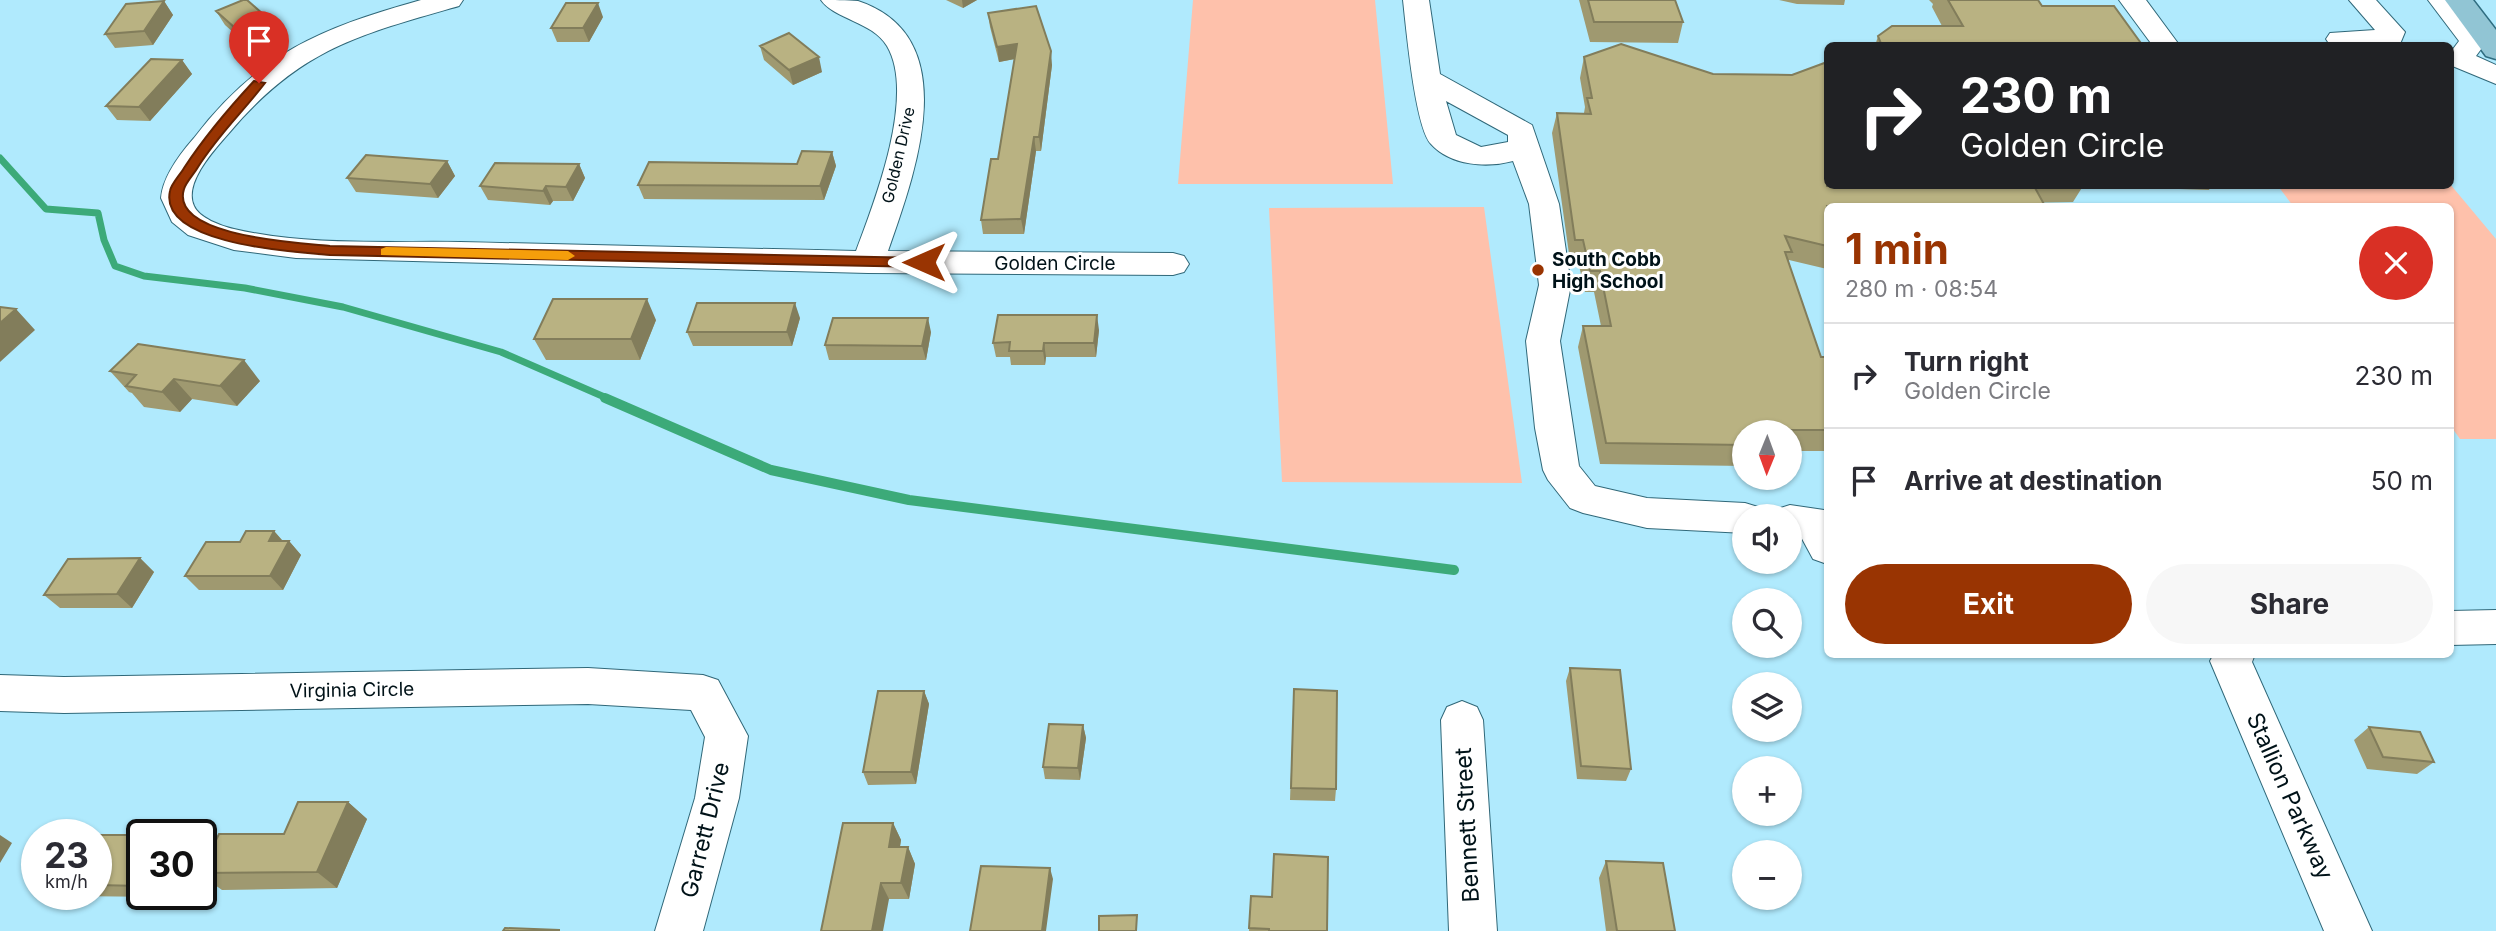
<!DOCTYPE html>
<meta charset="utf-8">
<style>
:root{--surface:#fff;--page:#f7f7f7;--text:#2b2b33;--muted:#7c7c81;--line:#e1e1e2;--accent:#993402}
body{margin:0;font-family:Inter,sans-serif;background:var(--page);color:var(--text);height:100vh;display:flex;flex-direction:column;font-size:26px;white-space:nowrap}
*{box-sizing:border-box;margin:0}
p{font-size:23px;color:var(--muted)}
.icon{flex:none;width:38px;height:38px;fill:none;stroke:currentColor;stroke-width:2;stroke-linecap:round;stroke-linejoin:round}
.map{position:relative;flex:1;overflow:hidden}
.details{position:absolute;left:1824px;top:203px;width:630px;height:455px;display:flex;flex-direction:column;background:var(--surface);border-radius:10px;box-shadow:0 2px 5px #0004}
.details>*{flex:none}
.banner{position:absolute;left:1824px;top:42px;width:630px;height:147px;border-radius:10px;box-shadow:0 2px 5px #0004;background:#202124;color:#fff;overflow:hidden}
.needle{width:46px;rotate:181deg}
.tools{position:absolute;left:1732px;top:420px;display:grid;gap:14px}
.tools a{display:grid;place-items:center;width:70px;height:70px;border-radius:50%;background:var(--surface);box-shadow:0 2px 5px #0004;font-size:35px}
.speed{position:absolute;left:21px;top:819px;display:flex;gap:14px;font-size:35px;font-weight:700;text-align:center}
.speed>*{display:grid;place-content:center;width:91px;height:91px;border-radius:50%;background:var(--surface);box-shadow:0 2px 5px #0004;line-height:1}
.speed small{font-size:18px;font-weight:400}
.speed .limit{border:4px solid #111;border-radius:10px;background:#fff;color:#111}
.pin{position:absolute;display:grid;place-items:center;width:60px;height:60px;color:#fff;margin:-72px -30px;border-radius:50% 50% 50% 0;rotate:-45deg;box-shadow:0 0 7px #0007}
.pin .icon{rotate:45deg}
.me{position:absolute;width:77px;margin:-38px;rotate:270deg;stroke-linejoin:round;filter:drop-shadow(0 0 5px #0008)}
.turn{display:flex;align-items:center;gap:24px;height:147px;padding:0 21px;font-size:32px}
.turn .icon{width:91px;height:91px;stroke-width:2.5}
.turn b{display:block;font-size:49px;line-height:60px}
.round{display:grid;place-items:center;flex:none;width:74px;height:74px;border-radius:37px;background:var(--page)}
.head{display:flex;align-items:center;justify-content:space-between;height:119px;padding:0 21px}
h1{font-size:42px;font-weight:700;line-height:52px;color:var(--accent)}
.primary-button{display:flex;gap:14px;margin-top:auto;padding:14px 21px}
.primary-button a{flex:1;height:80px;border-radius:42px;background:var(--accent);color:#fff;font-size:28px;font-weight:700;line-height:80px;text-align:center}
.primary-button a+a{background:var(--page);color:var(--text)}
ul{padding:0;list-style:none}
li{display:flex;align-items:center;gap:21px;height:105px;padding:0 21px;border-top:2px solid var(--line)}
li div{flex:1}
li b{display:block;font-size:26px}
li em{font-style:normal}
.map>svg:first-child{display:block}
.green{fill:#fec1ab}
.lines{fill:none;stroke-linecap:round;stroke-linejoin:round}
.stream-far1{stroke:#3caa79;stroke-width:7}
.stream{stroke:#3caa79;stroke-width:10}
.minor-casing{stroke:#306879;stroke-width:2}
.major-casing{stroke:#2f6d80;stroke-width:3}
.minor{fill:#fff;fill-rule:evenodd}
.major{fill:#91c5d4;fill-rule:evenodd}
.wall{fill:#9f9970}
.shaded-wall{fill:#827d5b}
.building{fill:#b9b282;stroke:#827d5b;stroke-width:2}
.route{fill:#993402;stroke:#632201;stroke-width:2}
.slow{fill:#f59e0b}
.poi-dot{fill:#993402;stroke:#fff;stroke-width:2.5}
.labels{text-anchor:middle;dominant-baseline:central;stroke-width:6;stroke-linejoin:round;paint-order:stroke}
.far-street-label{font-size:16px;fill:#001218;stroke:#fff}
.poi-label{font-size:19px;font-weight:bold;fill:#001218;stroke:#fff;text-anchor:start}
.street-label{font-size:19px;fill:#001218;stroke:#fff}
.near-street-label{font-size:23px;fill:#001218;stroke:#fff}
</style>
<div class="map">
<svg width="2496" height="931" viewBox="0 0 2496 931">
<rect width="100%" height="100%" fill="#b0eafd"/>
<!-- green -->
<path class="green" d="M1193 0H1375L1393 184H1178Z
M2450 184 2496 239V439H2460L2450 425V206H2293L2278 186Z
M1484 207 1522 483 1282 482 1269 208Z"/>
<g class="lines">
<!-- stream-far1 -->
<path class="stream-far1" d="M0 158 46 209 98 213 104 240 115 266 144 276 245 288 343 307 501 352 609 399"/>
<!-- stream -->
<path class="stream" d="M605 398 771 470 909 500 1454 570"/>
<defs>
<path id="minor" d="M421 0H463L459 6C358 35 300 49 229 133 215 149 183 183 194 206 199 218 221 226 234 229 307 246 386 241 460 242 592 245 724 248 856 251 875 201 916 95 887 46 873 22 834 19 821 0 832 0 848 0 858 1 967 37 914 176 888 251L1173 253 1184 256 1189 264 1184 272 1173 275 868 273 296 258 234 250 188 235 172 222 161 198C163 176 180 154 194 138 259 53 321 28 421 0Z
M1403 0H1429L1440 74 1532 125 1559 204 1571 285 1560 341 1579 466 1595 486 1647 498 1745 503 1758 507 1763 516H1745V533L1647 528 1583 513 1570 508 1548 480 1543 470 1535 428 1526 341 1539 285 1529 204 1513 161C1487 168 1451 166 1431 144 1415 128 1406 26 1403 0ZM1446 101 1508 135V142L1481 147 1456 135Z
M2119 0H2146L2180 46H2153Z
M2349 0H2376L2405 32 2400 44 2330 45 2326 39 2330 33 2375 30Z
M2428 0H2455L2487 41 2476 56 2496 65V84L2450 65V53L2459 41Z
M1790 505 1824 510 1827 564 1813 559 1800 535H1790V516H1773L1777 509Z
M2496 610V644L2450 645V611Z
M2214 654H2255L2252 662 2372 931H2324L2210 661Z
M588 668 703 675 718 680 748 736 739 798 703 931H655L695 798 705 737 691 710 588 704 64 713 0 711V675L64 677Z
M1462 701 1477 707 1483 720 1497 931H1449L1441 720 1447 707Z"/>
<path id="major" d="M2445 0H2473L2496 30V59L2486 56Z"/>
</defs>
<!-- minor casing -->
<use href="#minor" class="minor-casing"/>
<!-- major casing -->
<use href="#major" class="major-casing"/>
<!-- minor -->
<use href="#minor" class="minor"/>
<!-- major -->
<use href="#major" class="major"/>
</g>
<!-- wall -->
<path class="wall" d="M946 0H977L963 8Z
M1579 0H1675L1683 22 1678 43 1590 42Z
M1779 0H1845L1844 5 1797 4Z
M1929 0H2038L2042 6 2143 46H1875L1878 36 1942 26 1932 7 1933 4Z
M164 1 173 15 153 45 115 48 105 34Z
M216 11 264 15 273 29 243 41 225 25Z
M988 13 1052 65 1041 151H1036L1024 234H983L981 220 998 159 1015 59 999 62 990 27Z
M603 17 589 42H557L551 28Z
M760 46 822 72 793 85 764 60Z
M1584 57 1827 186H2083L2073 202 1827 206V269L1789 260 1788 262 1821 357H1827V451H1790V432H1745V466L1600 464 1578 347 1583 326H1601L1594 292H1585L1578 261H1570L1552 133 1557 113H1584L1585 107 1580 78Z
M182 60 192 74 150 121 117 120 106 106Z
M832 152 836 166 824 200 644 199 638 185 797 164Z
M447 161 455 176 438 198 356 192 347 178Z
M579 164 585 178 573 201H553L550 205 488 200 480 186Z
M2089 186H2211L2209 190Z
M800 318 792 346H693L687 332Z
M656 320 640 360H546L534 339Z
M1099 330 1096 357H1046L1045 365H1011L1010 357H996L993 343Z
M931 332 926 360H829L825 345Z
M110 371 260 381 237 406 192 399 180 412 144 407 132 393 129 392Z
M274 531 283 541H289L301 555 283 590H199L185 576 240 542Z
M140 558 154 572 132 608H60L44 595Z
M1570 668 1631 769 1626 781 1577 779 1566 681Z
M1294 689 1336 789 1335 801 1290 800Z
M924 691 929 704 916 784 868 785 863 772Z
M1083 725 1086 738 1080 780 1045 779 1043 767Z
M2369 727 2434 762 2417 774 2367 769 2354 740Z
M348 802 367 819 337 888 222 890 201 875V870L284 834Z
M893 823 901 840 900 847H908L915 864 909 899H889L821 931Z
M96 835H142V894H165L163 897 71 896 68 894H96Z
M1606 861 1675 931H1606L1599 878Z
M1251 896 1272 897 1327 931H1249Z"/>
<!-- shaded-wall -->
<path class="shaded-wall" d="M962 0H977L963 8Z
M164 1 173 15 153 45 144 31Z
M598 3 603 17 589 42 583 28Z
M264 15 273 29 243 41 234 27Z
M1017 44 1019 58 999 62 997 47Z
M1051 51 1052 65 1041 151 1039 137Z
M819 57 822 72 793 85 789 70Z
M182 60 192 74 150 121 139 107Z
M1034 137 1036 151 1024 234 1021 219Z
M832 152 836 166 824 200 820 186Z
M447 161 455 176 438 198 430 184Z
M579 164 585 178 573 201 566 187Z
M546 186 553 201 550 205 543 191Z
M647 299 656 320 640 360 631 339Z
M795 303 800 318 792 346 787 332Z
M16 309 35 330 0 362V323Z
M1097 315 1099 330 1096 357 1094 343Z
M928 318 931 332 926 360 922 346Z
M1044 343 1046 357 1045 365 1043 351Z
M244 360 260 381 237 406 220 386Z
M174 379 192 399 180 412 162 392Z
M274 531 286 545 269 541Z
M289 541 301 555 283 590 270 576Z
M140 558 154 572 132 608 117 594Z
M924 691 929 704 916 784 911 772Z
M1083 725 1086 738 1080 780 1078 768Z
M348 802 367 819 337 888 317 872Z
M893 823 901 840 897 864 889 847Z
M0 835 12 843 0 863Z
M908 847 915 864 909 899 901 883Z
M1050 868 1053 879 1046 931H1042Z
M881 883 889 899 883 931H872Z"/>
<!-- building -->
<path class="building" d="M243 0H247L264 15 234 27 216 11Z
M1588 0H1675L1683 22H1594Z
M1948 0H2038L2042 6H2114L2143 46H1882L1878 36 1892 26H1963Z
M164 1 144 31 105 34 126 4Z
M566 3H598L583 28H551Z
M1036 6 1051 51 1039 137H1034L1021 219 981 220 991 159H998L1017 44 997 47 988 13Z
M789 33 819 57 789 70 760 46Z
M1621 44 1713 74 1792 75 1827 62V186H2034L2045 206H1827V246L1785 236 1792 252H1785L1821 357H1827V430H1767L1768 432H1745V445L1606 443 1583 326H1611L1600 271H1590L1583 240H1575L1557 113 1591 114 1587 98H1592L1584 57Z
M151 59 182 60 139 107 106 106Z
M802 151 832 152 820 186 638 185 649 162 797 164Z
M366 155 447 161 430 184 347 178Z
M495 163 579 164 566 187 546 186 543 191 480 186Z
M553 299H647L631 339H534Z
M697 303H795L787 332H687Z
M0 307 16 309 0 323Z
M998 315H1097L1094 343H1044L1043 351H1009L1010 342 993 343Z
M833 318H928L922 346 825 345Z
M138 344 244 360 220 386 174 379 162 392 126 386 136 375 110 371Z
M246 531H274L269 541H289L270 576H185L206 542H240Z
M140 558 117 594 44 595 68 559Z
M1570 668 1620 670 1631 769 1581 766Z
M1294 689 1337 691 1336 789 1291 788Z
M878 691H924L911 772H863Z
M1049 724 1083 725 1078 768 1043 767Z
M2369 727 2420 732 2434 762 2383 757Z
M298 802H348L317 872 201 873V870L219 834H284Z
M843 823H893L889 847H908L901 883H881L872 931H821Z
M96 835H142V886L96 885Z
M1274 854 1328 857 1327 931H1269V929L1249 928 1251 896 1272 897Z
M1606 861 1663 863 1675 931H1617Z
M981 866 1050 868 1042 931H970Z
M1137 915 1136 931H1099V916Z
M505 928 559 930V931H503Z"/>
<!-- route -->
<path class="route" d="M254 81 265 83C242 113 219 134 198 167 194 174 186 182 184 189 169 237 302 243 330 246L924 258 931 262 924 267 330 255C297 252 158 245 170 191 171 184 180 175 184 168 205 136 228 109 254 81Z"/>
<!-- slow -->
<path class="slow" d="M386 247 568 251 575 256 568 260 381 255V249Z"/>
<!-- markers -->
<circle class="poi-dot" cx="1538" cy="270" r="7"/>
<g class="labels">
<!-- far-street labels -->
<g class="far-street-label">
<text transform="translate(898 155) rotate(-77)">Golden Drive</text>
</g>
<!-- poi labels -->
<g class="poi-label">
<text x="1552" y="259">South Cobb<tspan x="1552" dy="22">High School</tspan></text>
</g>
<!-- street labels -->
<g class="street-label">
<text x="1055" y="263">Golden Circle</text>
<text transform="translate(352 690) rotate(-1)">Virginia Circle</text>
</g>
<!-- near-street labels -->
<g class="near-street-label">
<text transform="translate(2290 796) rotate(66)">Stallion Parkway</text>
<text transform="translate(1467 825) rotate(-93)">Bennett Street</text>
<text transform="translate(705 830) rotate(-76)">Garrett Drive</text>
</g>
</g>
</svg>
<div class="tools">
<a><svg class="needle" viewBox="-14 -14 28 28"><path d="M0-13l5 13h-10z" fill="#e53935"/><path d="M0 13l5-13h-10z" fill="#7c7c81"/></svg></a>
<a><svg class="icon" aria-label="sound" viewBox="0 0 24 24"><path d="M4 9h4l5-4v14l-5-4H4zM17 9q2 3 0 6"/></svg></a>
<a><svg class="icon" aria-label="search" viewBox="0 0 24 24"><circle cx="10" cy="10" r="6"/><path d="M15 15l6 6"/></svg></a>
<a><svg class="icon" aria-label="layers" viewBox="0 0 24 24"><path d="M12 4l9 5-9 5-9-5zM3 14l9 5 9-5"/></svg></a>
<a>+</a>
<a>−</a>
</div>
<div class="speed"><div>23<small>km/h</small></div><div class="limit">30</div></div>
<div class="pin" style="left:259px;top:83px;background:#d93025"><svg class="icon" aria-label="arrive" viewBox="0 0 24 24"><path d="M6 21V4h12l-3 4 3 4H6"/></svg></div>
<svg class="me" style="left:924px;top:262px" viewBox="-20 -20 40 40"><path d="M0-17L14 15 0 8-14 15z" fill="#993402" stroke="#fff" stroke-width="4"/></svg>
<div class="banner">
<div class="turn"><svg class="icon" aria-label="right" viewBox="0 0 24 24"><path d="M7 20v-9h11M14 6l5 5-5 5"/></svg><div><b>230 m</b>Golden Circle</div></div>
</div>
<section class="details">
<div class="head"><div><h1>1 min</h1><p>280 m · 08:54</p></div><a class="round" style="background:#d93025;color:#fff"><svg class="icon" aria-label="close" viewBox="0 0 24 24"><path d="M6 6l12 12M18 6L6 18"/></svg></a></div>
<ul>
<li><svg class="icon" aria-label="right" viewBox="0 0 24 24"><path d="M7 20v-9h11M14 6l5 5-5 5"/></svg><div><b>Turn right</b><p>Golden Circle</p></div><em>230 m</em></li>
<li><svg class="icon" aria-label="arrive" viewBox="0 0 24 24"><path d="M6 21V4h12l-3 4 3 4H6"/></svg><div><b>Arrive at destination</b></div><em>50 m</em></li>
</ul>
<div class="primary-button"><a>Exit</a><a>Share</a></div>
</section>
</div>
